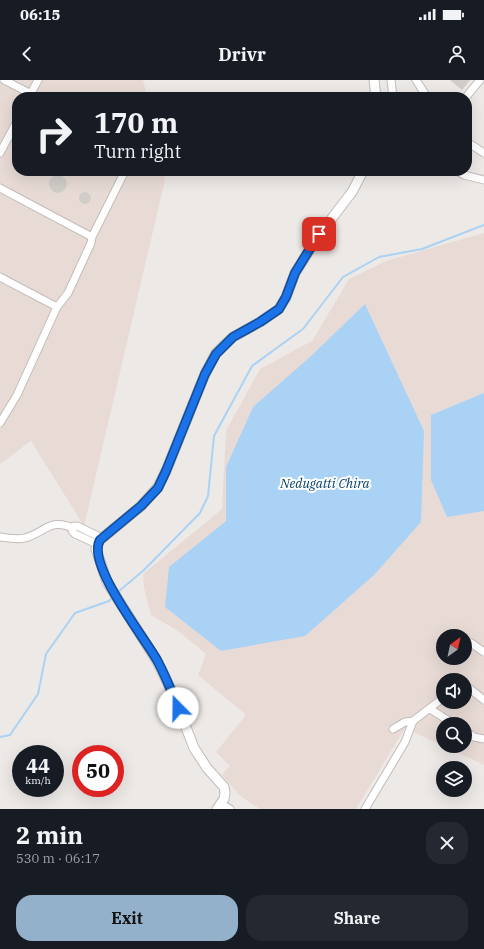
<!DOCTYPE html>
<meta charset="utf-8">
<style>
:root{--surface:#171b24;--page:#242831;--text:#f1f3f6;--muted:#9ea1a6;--accent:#94b1cb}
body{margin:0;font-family:"IBM Plex Serif",serif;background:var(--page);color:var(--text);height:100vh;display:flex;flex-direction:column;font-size:15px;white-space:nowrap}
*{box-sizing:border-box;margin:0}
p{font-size:13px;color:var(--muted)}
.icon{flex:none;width:22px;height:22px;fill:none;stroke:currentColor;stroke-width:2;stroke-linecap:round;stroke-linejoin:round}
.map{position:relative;height:729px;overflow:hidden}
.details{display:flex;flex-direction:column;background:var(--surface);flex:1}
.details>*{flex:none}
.top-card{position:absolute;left:12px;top:12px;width:460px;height:84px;border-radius:16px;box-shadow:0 4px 16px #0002;background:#171b24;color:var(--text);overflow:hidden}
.needle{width:26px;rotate:33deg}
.fabs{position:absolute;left:436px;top:549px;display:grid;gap:8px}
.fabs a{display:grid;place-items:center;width:36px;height:36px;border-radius:50%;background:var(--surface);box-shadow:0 4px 16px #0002;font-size:20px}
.speed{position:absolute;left:12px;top:665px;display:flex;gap:8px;font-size:20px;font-weight:700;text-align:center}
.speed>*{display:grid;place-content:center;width:52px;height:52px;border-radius:50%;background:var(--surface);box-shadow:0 4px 16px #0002;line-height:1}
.speed small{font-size:10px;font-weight:400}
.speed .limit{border:6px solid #d22;background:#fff;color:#111}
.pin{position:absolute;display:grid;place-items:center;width:34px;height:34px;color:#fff;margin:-17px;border-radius:8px;box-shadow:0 2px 6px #0006}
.me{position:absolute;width:44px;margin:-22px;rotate:338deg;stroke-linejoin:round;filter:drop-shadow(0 0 3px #0008)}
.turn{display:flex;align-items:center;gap:14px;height:84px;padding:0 16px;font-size:18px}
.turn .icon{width:52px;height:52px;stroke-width:2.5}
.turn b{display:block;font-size:28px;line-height:34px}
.round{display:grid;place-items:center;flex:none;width:42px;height:42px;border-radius:16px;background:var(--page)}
.overview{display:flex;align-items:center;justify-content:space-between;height:68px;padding:0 16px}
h1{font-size:24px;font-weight:700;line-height:30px}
.cta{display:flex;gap:8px;margin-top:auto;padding:8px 16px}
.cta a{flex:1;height:46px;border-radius:16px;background:var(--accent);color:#111;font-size:16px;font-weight:700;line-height:46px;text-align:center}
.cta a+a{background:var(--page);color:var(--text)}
.status{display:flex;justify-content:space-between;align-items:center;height:28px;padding:0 20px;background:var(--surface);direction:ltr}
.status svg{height:11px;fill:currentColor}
header{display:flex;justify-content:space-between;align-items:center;height:52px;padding:0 16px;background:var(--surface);font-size:18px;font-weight:700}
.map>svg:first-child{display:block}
.built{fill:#e8dbd6;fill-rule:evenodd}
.water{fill:#aad2f5}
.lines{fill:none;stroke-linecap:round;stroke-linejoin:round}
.stream{stroke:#aad2f5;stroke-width:2}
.building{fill:#d1ceca}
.minor-casing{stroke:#c1bcba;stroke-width:9}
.major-casing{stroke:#c1bcba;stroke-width:11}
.minor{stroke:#fff;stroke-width:7}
.major{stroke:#fff;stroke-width:9}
.route-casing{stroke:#114b97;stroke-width:10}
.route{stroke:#1a73e8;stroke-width:7}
.labels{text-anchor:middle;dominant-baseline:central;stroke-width:4;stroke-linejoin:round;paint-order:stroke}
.water-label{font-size:13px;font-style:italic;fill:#034068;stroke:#fff}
</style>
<div class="status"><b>06:15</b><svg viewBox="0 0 49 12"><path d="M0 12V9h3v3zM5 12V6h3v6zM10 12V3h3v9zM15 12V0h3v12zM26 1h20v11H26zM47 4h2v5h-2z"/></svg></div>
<header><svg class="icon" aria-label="back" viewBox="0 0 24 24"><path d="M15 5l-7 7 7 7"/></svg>Drivr<svg class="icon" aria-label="person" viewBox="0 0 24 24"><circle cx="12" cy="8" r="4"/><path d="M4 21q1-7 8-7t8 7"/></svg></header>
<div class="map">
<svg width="484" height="729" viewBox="0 0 484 729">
<rect width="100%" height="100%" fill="#ede9e6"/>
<!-- built -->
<path class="built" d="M0 0H143L147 17H17V91H163L165 100 84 446 31 361 0 384Z
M484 153V685L443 666H465V644H443V666L405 648 356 729H260L239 715 222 695 230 686 216 672 246 635 198 595 206 574 178 551 151 535 144 508 143 494 222 429 226 351 260 289 312 261 349 199 386 181ZM443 556H465V578H443ZM443 600H465V622H443Z"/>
<!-- water -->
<path class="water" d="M365 224 424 351 421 442 374 495 305 556 221 571 165 527 169 487 226 441V387L253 327 310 277Z
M484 313V431L447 437 431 400V335Z"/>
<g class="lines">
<!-- stream -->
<path class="stream" d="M118 512 144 490 200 433 208 416 214 356 252 286 303 249 343 197 379 177 422 169 484 145
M0 657 10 655 38 614 46 574 75 533 109 521 113 517"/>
</g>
<!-- building -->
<path class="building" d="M450 0H470L462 10Z
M49 104a9 9 0 1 1 18 0a9 9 0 1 1-18 0Z
M79 118a6 6 0 1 1 12 0a6 6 0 1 1-12 0Z"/>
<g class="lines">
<defs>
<path id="minor" d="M4 0 37 17
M391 0 393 17
M416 0 427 17
M29 17 38 0
M466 17 480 0
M467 62 484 73
M0 73 17 41
M457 91 464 95 484 100
M0 108 92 157
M0 197 57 227
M0 343 17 315 57 227 68 213 91 163 92 157 125 91
M0 457C8 458 17 460 25 458 46 452 49 438 73 448
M97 464 75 454 72 451 74 446H77L102 458
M471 563 484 572
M465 605 484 620
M430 629 454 644
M393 649 405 642 413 641
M465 651 474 657 484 659
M221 724 230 729
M365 729 405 662 413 641 443 618"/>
<path id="major" d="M374 0 376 17
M217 729 224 719 225 713 224 707 207 688 194 668 173 614 157 581 107 502 96 469 100 460 141 426 158 407 166 391 205 294 216 273 233 257 260 242 279 229 286 217 295 193 319 155 352 112 363 91"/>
</defs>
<!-- minor casing -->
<use href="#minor" class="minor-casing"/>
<!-- major casing -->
<use href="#major" class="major-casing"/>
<!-- minor -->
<use href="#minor" class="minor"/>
<!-- major -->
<use href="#major" class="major"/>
</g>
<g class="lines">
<defs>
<path id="route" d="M178 628C172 612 165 595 157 580 144 557 86 484 100 460L141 426 158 408 166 391 205 294 216 274 233 257 260 242 279 229 286 217 295 193 319 154"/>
</defs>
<!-- route casing -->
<use href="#route" class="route-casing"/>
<!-- route -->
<use href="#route" class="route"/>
</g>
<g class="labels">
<!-- water labels -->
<g class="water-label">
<text x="325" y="403">Nedugatti Chira</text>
</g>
</g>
</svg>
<div class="fabs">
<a><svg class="needle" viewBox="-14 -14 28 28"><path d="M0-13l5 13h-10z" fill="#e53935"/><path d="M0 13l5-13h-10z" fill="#9ea1a6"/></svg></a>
<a><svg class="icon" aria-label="sound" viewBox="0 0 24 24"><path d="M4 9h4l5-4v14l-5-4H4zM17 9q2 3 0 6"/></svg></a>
<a><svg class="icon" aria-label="search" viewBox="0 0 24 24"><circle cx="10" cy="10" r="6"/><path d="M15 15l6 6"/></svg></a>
<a><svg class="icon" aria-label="layers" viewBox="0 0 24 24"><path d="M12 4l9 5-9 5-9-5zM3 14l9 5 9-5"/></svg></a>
</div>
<div class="speed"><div>44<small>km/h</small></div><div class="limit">50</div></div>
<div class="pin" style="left:319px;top:154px;background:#d93025"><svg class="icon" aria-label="arrive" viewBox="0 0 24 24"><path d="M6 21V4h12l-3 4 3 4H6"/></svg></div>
<svg class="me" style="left:178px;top:628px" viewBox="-20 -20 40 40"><circle r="19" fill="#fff"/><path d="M0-13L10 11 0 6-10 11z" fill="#1a73e8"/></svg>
<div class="top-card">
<div class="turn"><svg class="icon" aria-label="right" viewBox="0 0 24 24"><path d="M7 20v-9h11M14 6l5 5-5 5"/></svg><div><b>170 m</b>Turn right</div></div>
</div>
</div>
<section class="details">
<div class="overview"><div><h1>2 min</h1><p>530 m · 06:17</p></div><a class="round"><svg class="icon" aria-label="close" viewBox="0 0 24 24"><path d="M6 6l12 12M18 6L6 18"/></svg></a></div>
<div class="cta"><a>Exit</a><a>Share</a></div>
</section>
